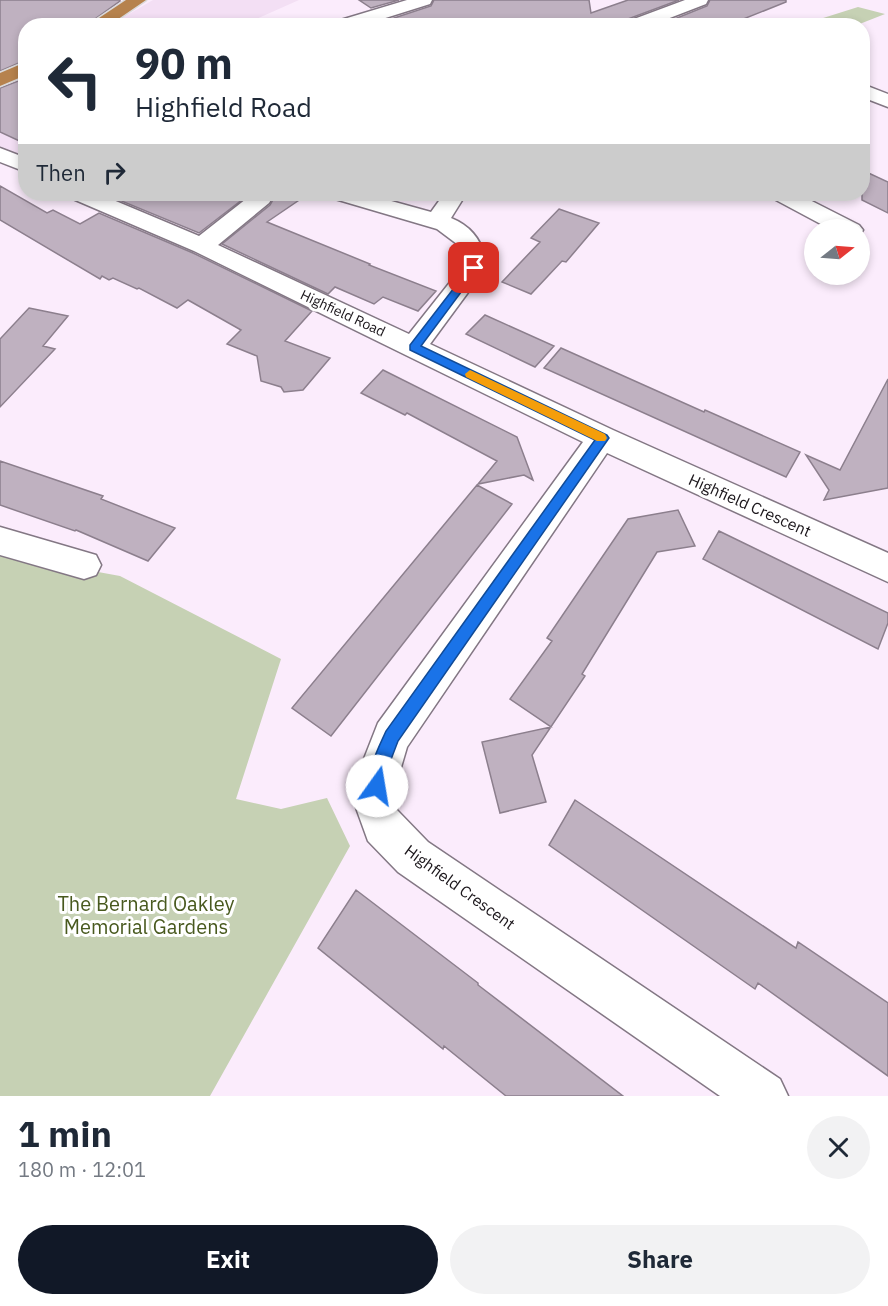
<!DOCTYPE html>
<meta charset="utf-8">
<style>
:root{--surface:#fff;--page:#f2f2f3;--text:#1f2937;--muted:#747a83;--accent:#111827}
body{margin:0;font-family:"IBM Plex Sans",sans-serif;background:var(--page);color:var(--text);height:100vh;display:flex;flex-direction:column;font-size:22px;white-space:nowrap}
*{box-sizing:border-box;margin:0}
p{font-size:20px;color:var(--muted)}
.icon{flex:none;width:33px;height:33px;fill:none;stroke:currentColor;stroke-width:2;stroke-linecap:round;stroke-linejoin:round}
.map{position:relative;height:1096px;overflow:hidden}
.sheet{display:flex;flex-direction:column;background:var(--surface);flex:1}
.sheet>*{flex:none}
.hud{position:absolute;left:18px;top:18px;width:852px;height:183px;border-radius:24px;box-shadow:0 3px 9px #0003;background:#fff;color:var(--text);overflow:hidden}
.needle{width:39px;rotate:73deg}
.controls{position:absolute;left:804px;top:219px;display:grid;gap:12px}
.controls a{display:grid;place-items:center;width:66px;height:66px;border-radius:50%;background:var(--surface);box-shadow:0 3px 9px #0003;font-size:30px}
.pin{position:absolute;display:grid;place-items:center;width:51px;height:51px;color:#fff;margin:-26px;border-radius:12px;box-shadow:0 3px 9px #0006}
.me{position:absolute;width:66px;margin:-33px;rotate:13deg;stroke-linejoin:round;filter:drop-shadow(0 0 4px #0008)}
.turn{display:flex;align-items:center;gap:21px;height:126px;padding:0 18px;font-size:27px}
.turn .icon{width:78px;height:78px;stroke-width:2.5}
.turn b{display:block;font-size:42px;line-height:51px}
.then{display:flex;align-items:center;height:57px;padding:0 18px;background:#0003;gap:12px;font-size:22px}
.round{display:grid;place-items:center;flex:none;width:63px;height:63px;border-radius:32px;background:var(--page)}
.overview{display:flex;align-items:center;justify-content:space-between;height:102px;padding:0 18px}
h1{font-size:36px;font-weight:700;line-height:45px}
.primary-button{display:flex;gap:12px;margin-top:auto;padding:12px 18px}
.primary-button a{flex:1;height:69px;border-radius:36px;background:var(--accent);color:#fff;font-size:24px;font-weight:700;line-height:69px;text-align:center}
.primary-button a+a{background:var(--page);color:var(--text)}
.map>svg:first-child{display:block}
.built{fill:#f3dff4}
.green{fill:#c6d1b4}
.building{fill:#bfb1c0;stroke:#8c7f8d;stroke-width:1.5}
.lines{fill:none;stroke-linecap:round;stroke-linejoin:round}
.minor-casing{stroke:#837784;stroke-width:3}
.highway-casing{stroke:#dbdadb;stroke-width:3}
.minor{fill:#fff;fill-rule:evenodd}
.highway{fill:#b6824d;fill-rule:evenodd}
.route{fill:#1a73e8;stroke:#114b97;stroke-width:1.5}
.slow{fill:#f59e0b}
.labels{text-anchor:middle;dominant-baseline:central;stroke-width:6;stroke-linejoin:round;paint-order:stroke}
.far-street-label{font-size:14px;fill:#1b161b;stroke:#fff}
.street-label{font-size:16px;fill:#1b161b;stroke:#fff}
.near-park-label{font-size:20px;fill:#48591e;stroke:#fff}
</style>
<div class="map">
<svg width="888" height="1096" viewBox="0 0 888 1096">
<rect width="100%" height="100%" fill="#fbecfc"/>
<!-- built -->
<path class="built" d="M153 0H299L243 25H110Z
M25 75V156L0 146V89Z"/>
<!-- green -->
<path class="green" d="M858 7 885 14 857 25H801Z
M0 554 120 576 281 659 236 799 281 809 327 798 350 846 210 1096H0Z"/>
<!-- building -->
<path class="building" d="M0 0H120V1L85 26H26V60L0 71Z
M359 0H399L371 8Z
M434 0H589L591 13 628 0H679L625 20 622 26H397L388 20 431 6Z
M710 0H786V2L726 26H657L707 6Z
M26 78V144L0 132V88Z
M862 170 888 182V213L862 200Z
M0 186 47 213 53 210 80 224 99 213 193 253 312 311 285 341 330 358 303 390 284 392 281 387 261 381 257 356 227 344 241 330 188 300 177 308 139 288 137 289 113 278 109 280 102 276 100 279 0 220Z
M130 194H240L243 199 199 233 119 200Z
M271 194H308L267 222 370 264 369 265 436 291 418 311 383 297 374 304 335 287 328 294 222 244 270 205 274 198Z
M559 209 599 223 566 262 562 261 531 294 502 282 540 242 531 238Z
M29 308 68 316 43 346 55 349 0 407V339Z
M485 315 554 346 535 367 466 334Z
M561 348 704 412 705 410 800 452 786 477 544 368Z
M383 370 517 437 533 480 524 475 478 484 497 461 407 413 405 415 361 393Z
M888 379V488L824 500 829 490 806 455 840 470Z
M0 461 103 496 101 499 175 528 148 561 76 530 75 531 0 505Z
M477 485 512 504 331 736 292 708Z
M678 510 695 546 657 552 582 674 585 676 532 755 546 802 500 813 482 742 551 727 510 699 552 641 547 638 628 519Z
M719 531 888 613V623L878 649 703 559Z
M575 800 796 948 798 942 888 1003V1076L758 983 755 989 549 845Z
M356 890 478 983V985L623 1096H506L444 1046 443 1049 318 948Z"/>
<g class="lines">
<defs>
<path id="minor" d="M407 0H432L430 4 360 26H332L334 22Z
M685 0H708L706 4 649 26H624L626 22Z
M862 84 888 94V107L862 97Z
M0 148 26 158V172L0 162Z
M70 194H99L199 236 246 199 242 194H269L272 198 269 203 218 245 409 334 462 267 457 244 437 229 335 199 332 194H366L431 212 444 194H466L451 218C473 227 485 244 486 268L430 344 613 430 888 553V582L607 453 407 747 397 781V810L428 842 780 1079 788 1096H720L398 872 368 841 355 805 360 769 378 723 583 442 194 251 73 199Z
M771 194H798L859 225 863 230 860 235V230H832L774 199Z
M0 527 96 555 101 565 96 575 84 579 0 555Z"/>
<path id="highway" d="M126 0H146L108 26H87Z
M26 62V75L0 86V73Z"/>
</defs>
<!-- minor casing -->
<use href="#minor" class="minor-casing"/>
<!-- highway casing -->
<use href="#highway" class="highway-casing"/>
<!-- minor -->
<use href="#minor" class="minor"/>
<!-- highway -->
<use href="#highway" class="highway"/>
</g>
<!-- route -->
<path class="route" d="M474 265 479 268 421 346 607 435 609 438 398 741 387 770 383 792 377 794 371 792C364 774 379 747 386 731L595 440 410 350V345L471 266Z"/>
<!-- slow -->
<path class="slow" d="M470 370 605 434 607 438 605 441H597L466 377 465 374Z"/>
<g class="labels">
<!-- far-street labels -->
<g class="far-street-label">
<text transform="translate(343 313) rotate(25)">Highfield Road</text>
</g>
<!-- street labels -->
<g class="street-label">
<text transform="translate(750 505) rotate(24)">Highfield Crescent</text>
<text transform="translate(460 887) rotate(36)">Highfield Crescent</text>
</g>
<!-- near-park labels -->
<g class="near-park-label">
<text x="146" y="903">The Bernard Oakley<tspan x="146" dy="23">Memorial Gardens</tspan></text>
</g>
</g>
</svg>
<div class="controls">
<a><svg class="needle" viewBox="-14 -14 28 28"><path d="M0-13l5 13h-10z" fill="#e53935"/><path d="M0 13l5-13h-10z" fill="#747a83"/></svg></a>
</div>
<div class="pin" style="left:474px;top:268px;background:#d93025"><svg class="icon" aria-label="arrive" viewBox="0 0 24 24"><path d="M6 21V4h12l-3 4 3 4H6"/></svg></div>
<svg class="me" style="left:377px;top:786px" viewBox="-20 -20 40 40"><circle r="19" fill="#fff"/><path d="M0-13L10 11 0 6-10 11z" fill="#1a73e8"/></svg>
<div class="hud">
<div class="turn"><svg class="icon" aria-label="left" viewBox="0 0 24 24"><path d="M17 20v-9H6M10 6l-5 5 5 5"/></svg><div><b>90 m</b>Highfield Road</div></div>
<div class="then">Then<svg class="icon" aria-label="right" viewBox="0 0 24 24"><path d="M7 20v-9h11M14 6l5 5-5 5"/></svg></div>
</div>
</div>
<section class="sheet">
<div class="overview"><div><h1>1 min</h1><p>180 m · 12:01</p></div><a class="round"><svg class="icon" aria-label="close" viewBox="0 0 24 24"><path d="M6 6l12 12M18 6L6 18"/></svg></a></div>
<div class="primary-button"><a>Exit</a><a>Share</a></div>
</section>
